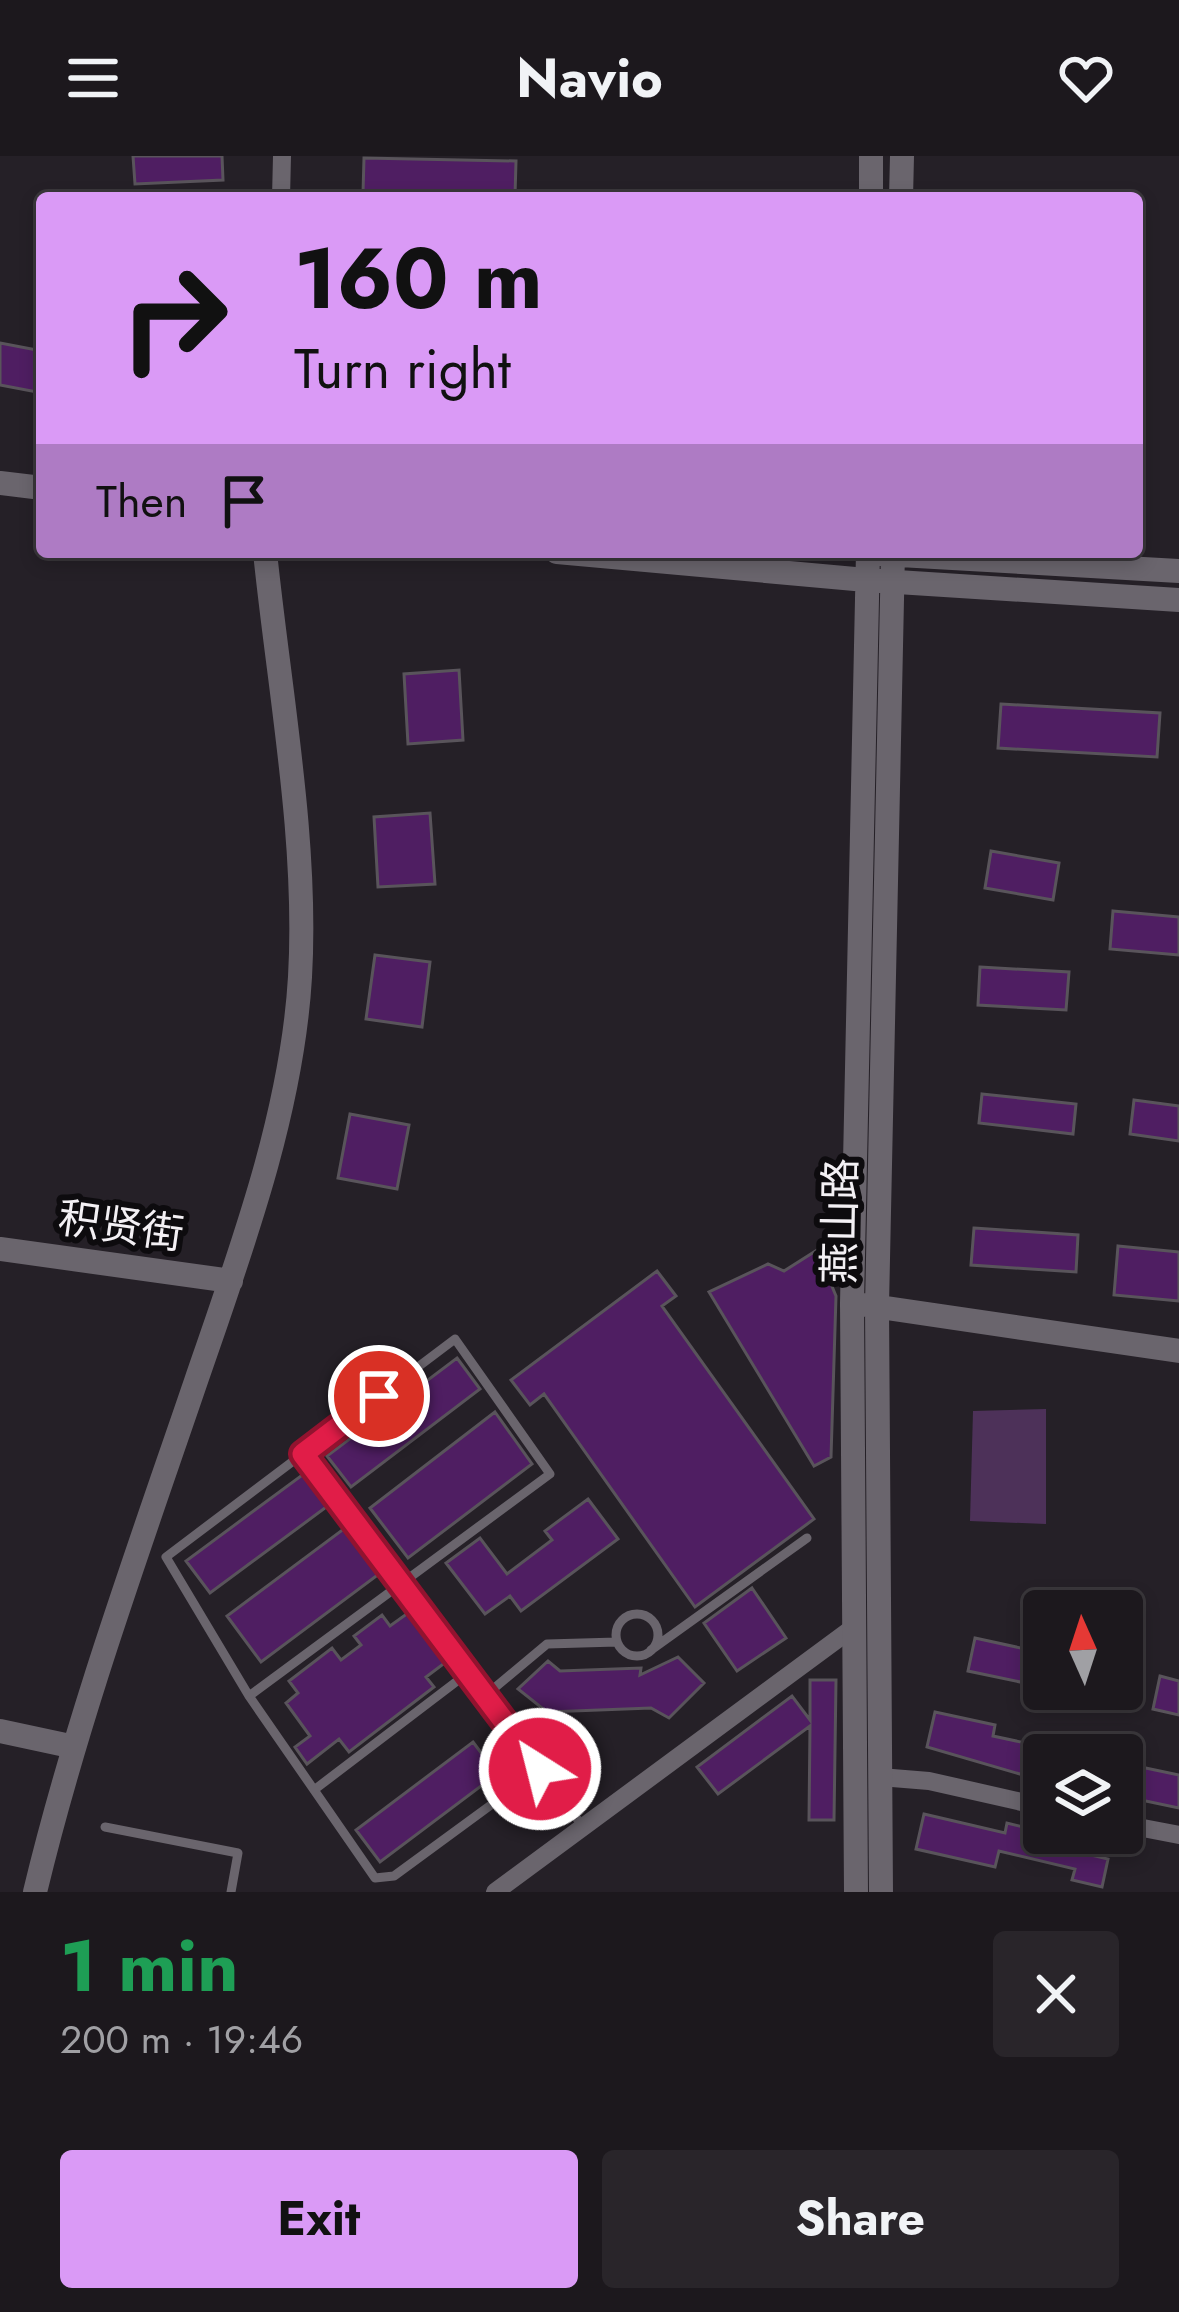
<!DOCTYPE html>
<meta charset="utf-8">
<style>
:root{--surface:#1c181d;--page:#29252a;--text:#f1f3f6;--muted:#a0a0a4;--line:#3a373b;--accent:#da9af6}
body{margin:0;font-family:Jost,"Noto Sans SC",sans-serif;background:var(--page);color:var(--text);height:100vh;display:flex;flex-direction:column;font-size:45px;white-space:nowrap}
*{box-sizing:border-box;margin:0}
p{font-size:39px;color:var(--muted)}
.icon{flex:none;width:66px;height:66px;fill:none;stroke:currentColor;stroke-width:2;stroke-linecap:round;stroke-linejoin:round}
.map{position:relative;height:1736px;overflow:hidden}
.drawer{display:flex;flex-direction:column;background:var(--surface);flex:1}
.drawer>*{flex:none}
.guide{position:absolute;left:36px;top:36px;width:1107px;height:366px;border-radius:12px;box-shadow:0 6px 18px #0003,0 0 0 3px var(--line);background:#da9af6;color:#111;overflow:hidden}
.needle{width:78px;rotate:357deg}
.controls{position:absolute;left:1023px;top:1434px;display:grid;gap:24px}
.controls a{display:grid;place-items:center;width:120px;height:120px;border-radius:12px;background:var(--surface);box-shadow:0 6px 18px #0003,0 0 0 3px var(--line);font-size:60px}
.pin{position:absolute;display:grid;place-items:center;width:102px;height:102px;color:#fff;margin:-51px;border:6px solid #fff;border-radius:50%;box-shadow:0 3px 12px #0007}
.me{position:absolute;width:132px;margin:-66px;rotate:324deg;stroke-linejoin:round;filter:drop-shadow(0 0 9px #0008)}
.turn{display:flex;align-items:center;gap:42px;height:252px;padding:0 60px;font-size:54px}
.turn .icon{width:156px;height:156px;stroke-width:2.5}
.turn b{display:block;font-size:84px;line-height:102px}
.then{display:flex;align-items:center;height:114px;padding:0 60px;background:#0003;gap:24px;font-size:45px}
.round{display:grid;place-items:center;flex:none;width:126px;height:126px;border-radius:12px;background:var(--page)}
.head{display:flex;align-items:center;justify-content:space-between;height:204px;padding:0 60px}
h1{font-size:72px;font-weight:700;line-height:90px;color:#1e9e55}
.cta{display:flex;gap:24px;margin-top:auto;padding:24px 60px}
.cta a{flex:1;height:138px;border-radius:12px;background:var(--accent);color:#111;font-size:48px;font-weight:700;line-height:138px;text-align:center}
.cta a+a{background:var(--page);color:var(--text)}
header{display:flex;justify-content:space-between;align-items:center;height:156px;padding:0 60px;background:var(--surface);font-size:54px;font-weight:700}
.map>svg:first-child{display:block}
.green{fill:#4d3159}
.building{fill:#4f1e62;stroke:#59545b;stroke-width:3}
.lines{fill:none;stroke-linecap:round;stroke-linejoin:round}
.lane{stroke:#6a656d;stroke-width:9}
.street{stroke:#6a656d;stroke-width:18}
.secondary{stroke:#6a656d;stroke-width:24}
.route-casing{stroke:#92132f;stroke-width:30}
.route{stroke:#e11d48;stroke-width:21}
.labels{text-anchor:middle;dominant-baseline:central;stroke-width:12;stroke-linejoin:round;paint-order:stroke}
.street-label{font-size:42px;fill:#f3f0f4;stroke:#0d0b0e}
</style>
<header><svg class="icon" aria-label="menu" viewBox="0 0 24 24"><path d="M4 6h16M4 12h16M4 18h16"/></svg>Navio<svg class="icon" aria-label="heart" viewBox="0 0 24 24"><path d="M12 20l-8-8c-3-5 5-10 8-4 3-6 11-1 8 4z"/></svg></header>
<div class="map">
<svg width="1179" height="1736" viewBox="0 0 1179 1736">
<rect width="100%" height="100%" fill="#252027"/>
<!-- green -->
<path class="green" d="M1046 1253V1368L970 1365 973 1255Z"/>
<!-- building -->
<path class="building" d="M133 0H222L223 24 135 28Z
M364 2 516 5 515 40 363 37Z
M0 187 42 195V237L0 229Z
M459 514 463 584 408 588 404 518Z
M1001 548 1160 557 1157 601 998 592Z
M430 657 435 728 378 731 374 661Z
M991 695 1059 707 1053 744 985 732Z
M1113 755 1179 761V799L1110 793Z
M375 799 430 806 422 871 366 863Z
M980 811 1069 816 1066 854 978 849Z
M982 938 1076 948 1073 978 979 967Z
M1134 944 1179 950V985L1130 978Z
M350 958 409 969 397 1033 338 1022Z
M974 1072 1078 1079 1076 1116 971 1109Z
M833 1084 826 1116 836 1140 831 1301 814 1310 709 1136 768 1108 784 1115Z
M1118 1090 1179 1096V1145L1114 1139Z
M657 1115 676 1140 662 1150 814 1363 695 1451 544 1238 530 1249 511 1224Z
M457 1202 480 1233 351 1331 327 1300Z
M495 1256 532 1308 408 1402 370 1352Z
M305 1317 329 1349 210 1437 186 1405Z
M588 1343 618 1383 521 1455 510 1440 485 1458 446 1407 480 1382 507 1418 552 1384 545 1375Z
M345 1372 379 1418 261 1506 227 1460Z
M752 1432 786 1482 737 1515 704 1467Z
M408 1457 446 1506 426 1521 434 1531 349 1596 339 1583 307 1608 295 1591 310 1580 286 1547 298 1537 289 1525 332 1492 341 1504 361 1489 354 1480 382 1459 390 1470Z
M975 1482 1044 1497V1531L968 1515Z
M678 1501 704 1527 669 1562 651 1552 547 1556 518 1533 548 1505 560 1515 641 1512 640 1519Z
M1160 1520 1179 1525V1559L1153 1553Z
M810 1524H836L834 1664H809L810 1570 718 1638 697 1611 792 1540 810 1564Z
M935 1556 995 1569 993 1580 1044 1591V1625L927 1591Z
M473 1586 497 1618 380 1706 356 1674Z
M1122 1607 1179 1619V1652L1122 1640Z
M924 1658 1005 1677 1007 1667 1081 1685 1079 1696 1108 1703 1102 1731 1072 1724 1075 1713 999 1695 995 1711 916 1693Z"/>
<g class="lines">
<!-- lane -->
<path class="lane" d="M455 1183 550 1318 249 1540 166 1401Z
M303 1297 584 1672
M616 1479a21 21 0 1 1 42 0a21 21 0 1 1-42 0Z
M651 1494 807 1382
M486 1539 547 1488 617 1486
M249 1540 375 1722 394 1720 540 1613
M314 1634 469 1516
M105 1671 238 1697 231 1736"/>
<!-- street -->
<path class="street" d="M281 42 282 0
M880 1621 929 1625 1044 1651
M1122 1668 1179 1679
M495 1736 854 1471"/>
<!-- secondary -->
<path class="secondary" d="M871 42V0
M901 42 902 0
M0 327 42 332
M557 396 866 424 1179 444
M882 398 1179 415
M0 1093 231 1125
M866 1149 1179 1195
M0 1575 70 1590
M35 1736C77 1562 138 1395 196 1225 240 1097 292 958 300 821 308 684 279 533 265 396
M856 1736 852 1147 868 396
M881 1736 877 1150 893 396"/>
</g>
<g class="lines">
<defs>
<path id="route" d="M379 1240 303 1298 540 1613"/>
</defs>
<!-- route casing -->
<use href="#route" class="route-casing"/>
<!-- route -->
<use href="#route" class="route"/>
</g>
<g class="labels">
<!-- street labels -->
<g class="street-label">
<text transform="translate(840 1065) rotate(-89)">燕山路</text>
<text transform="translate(121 1070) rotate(8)">积贤街</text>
</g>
</g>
</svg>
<div class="controls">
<a><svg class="needle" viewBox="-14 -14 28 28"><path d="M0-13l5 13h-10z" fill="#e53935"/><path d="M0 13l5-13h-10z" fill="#a0a0a4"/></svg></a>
<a><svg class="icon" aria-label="layers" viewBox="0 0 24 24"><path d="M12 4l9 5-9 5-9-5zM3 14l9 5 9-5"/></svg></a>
</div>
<div class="pin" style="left:379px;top:1240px;background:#d93025"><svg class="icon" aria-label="arrive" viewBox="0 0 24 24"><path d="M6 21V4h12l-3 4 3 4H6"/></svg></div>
<svg class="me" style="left:540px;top:1613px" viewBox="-20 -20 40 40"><circle r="17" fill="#e11d48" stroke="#fff" stroke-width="3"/><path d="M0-11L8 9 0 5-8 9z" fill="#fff"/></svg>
<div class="guide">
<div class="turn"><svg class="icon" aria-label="right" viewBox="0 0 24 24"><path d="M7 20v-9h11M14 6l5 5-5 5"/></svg><div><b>160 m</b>Turn right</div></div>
<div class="then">Then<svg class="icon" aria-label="arrive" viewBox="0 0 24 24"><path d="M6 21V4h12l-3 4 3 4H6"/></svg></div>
</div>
</div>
<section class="drawer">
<div class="head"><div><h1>1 min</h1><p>200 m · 19:46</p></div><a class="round"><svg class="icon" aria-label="close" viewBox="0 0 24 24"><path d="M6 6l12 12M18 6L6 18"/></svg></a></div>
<div class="cta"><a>Exit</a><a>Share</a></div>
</section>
